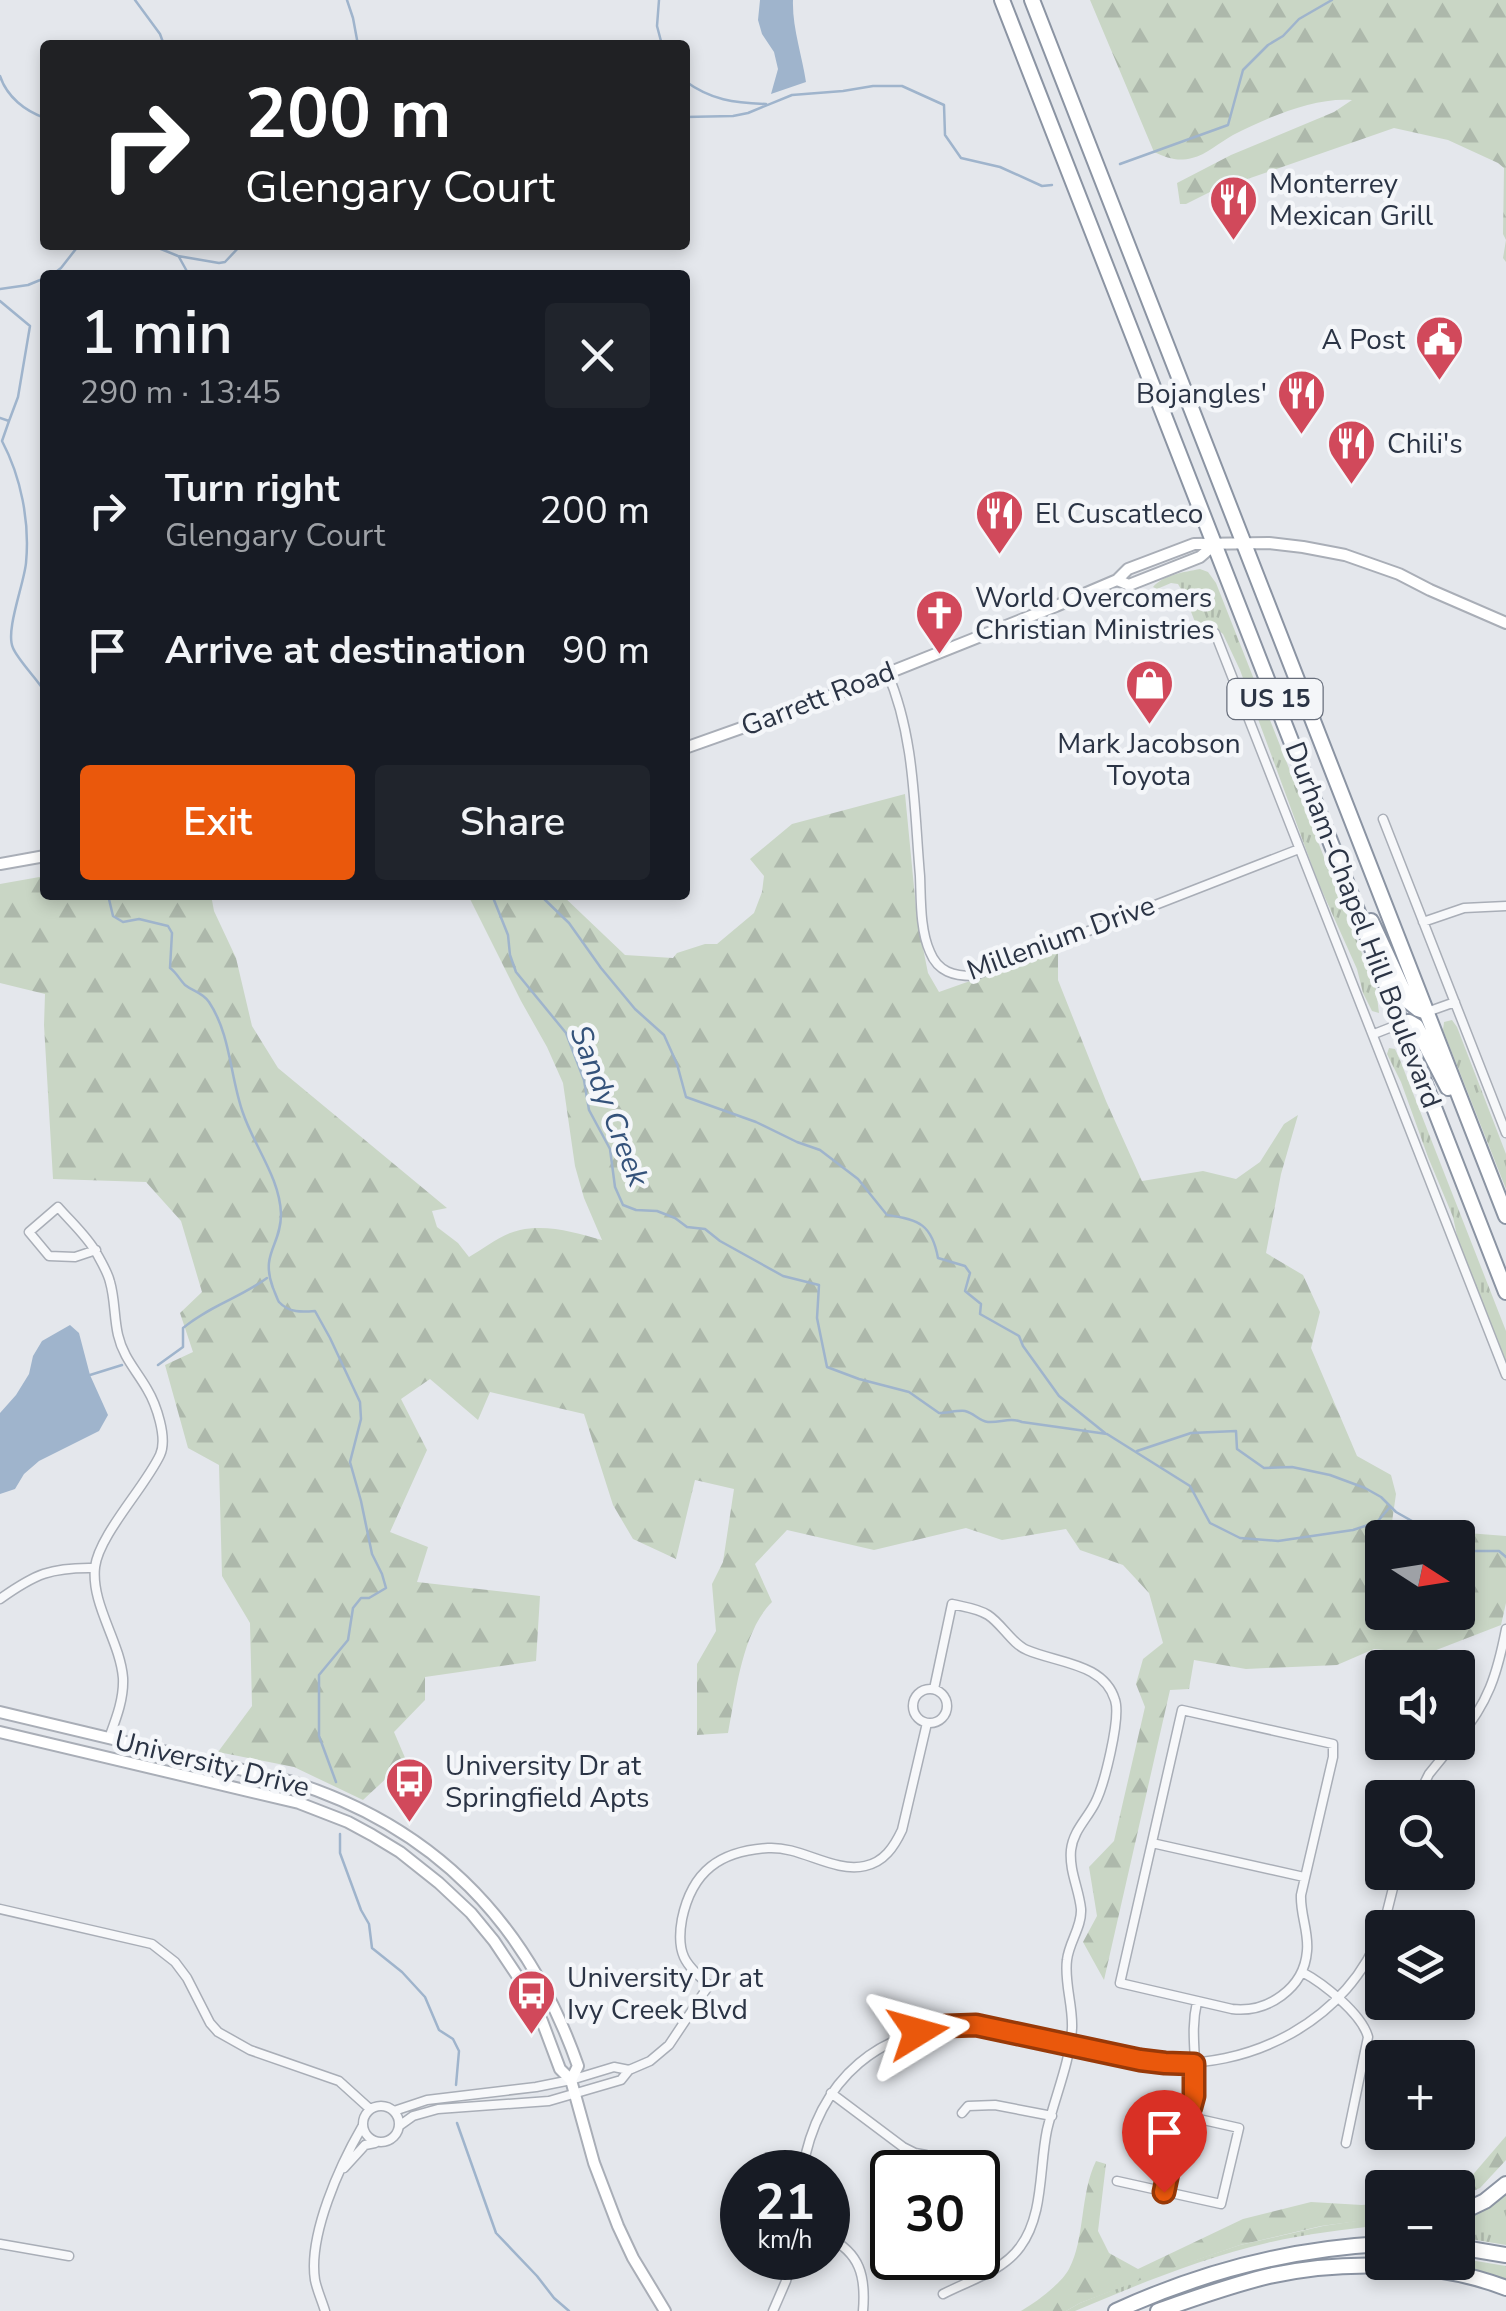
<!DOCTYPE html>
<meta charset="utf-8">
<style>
:root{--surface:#171b24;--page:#20242c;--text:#f1f3f6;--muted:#9ea1a6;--accent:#ea580c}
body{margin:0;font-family:"Nunito Sans",sans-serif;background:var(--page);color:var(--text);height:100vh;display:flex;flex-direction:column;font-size:38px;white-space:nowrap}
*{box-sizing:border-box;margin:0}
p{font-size:32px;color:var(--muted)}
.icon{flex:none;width:55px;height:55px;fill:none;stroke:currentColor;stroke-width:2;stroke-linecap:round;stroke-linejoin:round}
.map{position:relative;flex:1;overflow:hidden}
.drawer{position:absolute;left:40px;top:270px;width:650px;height:630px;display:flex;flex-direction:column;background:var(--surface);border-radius:10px;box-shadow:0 5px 15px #0003}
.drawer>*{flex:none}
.banner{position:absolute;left:40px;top:40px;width:650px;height:210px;border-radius:10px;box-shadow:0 5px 15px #0003;background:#202124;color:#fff;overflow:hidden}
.needle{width:65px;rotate:102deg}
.tools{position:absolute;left:1365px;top:1520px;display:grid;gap:20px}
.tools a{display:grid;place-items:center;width:110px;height:110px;border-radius:10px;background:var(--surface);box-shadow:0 5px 15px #0003;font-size:50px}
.speed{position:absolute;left:720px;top:2150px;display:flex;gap:20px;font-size:50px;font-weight:700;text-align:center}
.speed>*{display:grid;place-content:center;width:130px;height:130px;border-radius:50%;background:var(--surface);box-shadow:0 5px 15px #0003;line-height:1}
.speed small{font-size:25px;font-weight:400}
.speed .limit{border:5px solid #111;border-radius:15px;background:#fff;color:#111}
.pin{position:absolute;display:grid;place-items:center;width:85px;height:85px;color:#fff;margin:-102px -42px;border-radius:50% 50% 50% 0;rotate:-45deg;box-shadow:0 0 10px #0007}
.pin .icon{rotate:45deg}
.me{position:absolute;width:110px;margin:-55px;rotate:82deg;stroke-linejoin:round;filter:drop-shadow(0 0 8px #0008)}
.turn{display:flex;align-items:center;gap:35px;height:210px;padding:0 40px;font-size:45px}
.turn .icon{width:130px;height:130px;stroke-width:2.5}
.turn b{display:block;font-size:70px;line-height:85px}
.round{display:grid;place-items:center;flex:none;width:105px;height:105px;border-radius:10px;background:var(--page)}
.overview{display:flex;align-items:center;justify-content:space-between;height:170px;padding:0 40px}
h1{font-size:60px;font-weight:600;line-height:75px}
.action{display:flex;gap:20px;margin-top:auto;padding:20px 40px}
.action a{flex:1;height:115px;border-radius:10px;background:var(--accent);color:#fff;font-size:40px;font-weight:600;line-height:115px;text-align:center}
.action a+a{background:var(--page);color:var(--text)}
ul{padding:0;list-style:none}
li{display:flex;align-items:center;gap:30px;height:140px;padding:0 40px}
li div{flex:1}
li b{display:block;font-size:38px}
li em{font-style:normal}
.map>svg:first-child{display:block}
.grass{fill:url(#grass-tufts)}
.forest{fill:url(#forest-firs);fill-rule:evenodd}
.water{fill:#9fb4cc}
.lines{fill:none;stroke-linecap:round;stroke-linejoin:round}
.stream{stroke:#9fb4cc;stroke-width:2.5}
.street-casing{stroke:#a9aeb7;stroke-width:11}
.secondary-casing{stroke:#a9aeb7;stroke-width:14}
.highway-casing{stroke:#8b94a3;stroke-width:18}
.street{stroke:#f7f8fa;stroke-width:8}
.secondary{stroke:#fff;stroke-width:10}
.highway{stroke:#fff;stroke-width:14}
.route-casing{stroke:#983908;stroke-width:25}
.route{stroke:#ea580c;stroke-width:18}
.labels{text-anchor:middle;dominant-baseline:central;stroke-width:9;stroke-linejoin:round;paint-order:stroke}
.shield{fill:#f4f6f9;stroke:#676e7b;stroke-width:2.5}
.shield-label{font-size:25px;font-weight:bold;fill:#2b3445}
.poi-label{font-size:28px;fill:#2b3445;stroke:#f4f6f9;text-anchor:start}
.street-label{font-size:28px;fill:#2b3445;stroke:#f4f6f9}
.water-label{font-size:30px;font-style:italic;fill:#34527a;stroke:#f4f6f9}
</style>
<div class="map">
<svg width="1506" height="2311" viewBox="0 0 1506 2311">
<defs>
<pattern id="grass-tufts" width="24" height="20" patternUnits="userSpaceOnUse" patternTransform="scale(2.5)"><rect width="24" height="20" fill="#c9d6c5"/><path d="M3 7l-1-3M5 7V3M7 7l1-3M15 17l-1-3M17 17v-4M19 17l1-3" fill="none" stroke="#adb8ab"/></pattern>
<pattern id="forest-firs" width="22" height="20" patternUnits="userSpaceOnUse" patternTransform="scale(2.5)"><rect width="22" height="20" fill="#c9d6c5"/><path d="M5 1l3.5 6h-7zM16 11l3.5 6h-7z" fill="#adb8ab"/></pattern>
</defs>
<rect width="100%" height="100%" fill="#e4e7ec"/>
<!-- grass -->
<path class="grass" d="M1200 569 1208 572 1216 583 1376 989 1379 1013 1372 1011 1363 993 1357 969 1318 882 1240 670 1223 634 1218 630 1200 635 1185 596 1178 584 1171 583 1157 589 1153 587C1163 575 1184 572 1200 569Z
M1452 1020 1457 1027 1506 1154V1189L1443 1030 1444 1022Z
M1389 1048 1395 1049 1400 1060 1506 1331V1363L1472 1280 1457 1236 1453 1217 1428 1157 1401 1082 1387 1054Z
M1506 2191V2245L1458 2237V2220Z
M1382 2217V2225C1344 2230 1304 2234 1267 2243 1201 2258 1137 2285 1075 2311H1066L1080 2303 1151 2275 1240 2245 1323 2226Z
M1458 2258 1506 2266V2280L1477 2271 1428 2263 1458 2262Z"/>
<!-- forest -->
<path class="forest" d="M1090 0H1506V262L1503 258 1506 240 1503 234 1504 168 1498 163 1448 140 1394 128 1210 192 1186 204H1180L1177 183 1231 155 1334 112 1352 100C1314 97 1266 118 1233 135 1220 142 1206 155 1192 158 1178 162 1167 158 1154 152Z
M905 794 917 918 928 973 939 992 1058 950V980L1106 1101 1142 1181 1203 1171 1236 1179 1260 1162 1284 1124 1298 1115 1281 1174 1266 1253 1303 1275 1320 1312 1311 1348 1357 1456 1391 1475 1396 1494 1392 1522 1411 1532 1442 1531 1506 1536V1603L1501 1625 1426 1654 1374 1649 1337 1665 1246 1669 1194 1660 1189 1689 1170 1690 1104 1980 1083 1942 1097 1916 1089 1867 1114 1841 1145 1707 1136 1684 1143 1659 1163 1643 1149 1593 1123 1565 1080 1550 1066 1529 1002 1540 966 1528 874 1550 787 1530 755 1564 772 1602C742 1632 736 1692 728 1733L697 1735V1664L716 1631 712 1584 723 1562 734 1489 695 1480 676 1559 633 1539 613 1505 584 1414 490 1392 478 1420 430 1379 401 1399 427 1450 390 1532 428 1547 417 1582 540 1596 536 1661 425 1677V1700L394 1732 406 1760 363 1800 294 1767 218 1752 252 1706 250 1623 222 1576 219 1465 188 1448 165 1365 193 1352 180 1313 202 1292 181 1221 146 1182 53 1179 44 1025 45 994 0 983V884L45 876V895H211L214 911 236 958 252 1026 278 1068 447 1208 432 1211 437 1227 458 1243 469 1257C485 1248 501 1234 520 1230 548 1224 576 1233 602 1240L584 1198 575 1166 563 1083 547 1047 521 1001 468 895H562L625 955 673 958 677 953 705 944H717L754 913 762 892 764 876 750 859 792 824ZM1382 1538H1458V1612H1382Z
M1506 2136V2160L1480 2188 1458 2198V2188L1444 2187 1470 2178Z
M1096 2161 1106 2164 1098 2231 1109 2253 1138 2269 1243 2219 1311 2202 1362 2205 1382 2203V2218L1321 2226 1240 2245 1159 2273 1080 2303 1066 2311H1021C1035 2303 1061 2284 1069 2269 1085 2240 1080 2193 1096 2161Z"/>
<!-- water -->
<path class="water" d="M760 0H793C792 27 802 55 806 82L771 94 778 69 774 52 762 34 758 20Z
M70 1325 79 1333 90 1375 108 1415 99 1431 39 1461 24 1474 15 1489 0 1494V1413L16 1395 29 1374 33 1356 42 1341Z"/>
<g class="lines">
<!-- stream -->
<path class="stream" d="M135 0 160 34 164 45
M347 0 353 18 358 45
M659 0 657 26 662 45
M0 76C7 97 25 111 45 118
M685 81C711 100 734 103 766 104
M685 117 733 116 748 113 792 95 843 91 873 86H902L944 105 945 135 961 158 1000 167 1042 186 1052 185
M1120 164 1228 125 1243 70 1268 45 1283 36 1299 19 1332 0
M151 245 178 256 219 263 225 262 241 245
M179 257 189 275
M52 275 61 268 79 245
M0 289 28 285 45 278
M0 301 30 326 18 397 9 421 0 418
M9 421 2 441C21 477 30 522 26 563 24 584 5 631 13 648 18 660 37 679 45 692
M108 895 113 916 123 922 139 919 168 926 172 933 170 968C176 972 180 980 185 985 194 992 202 992 209 1002 231 1035 230 1077 243 1113 254 1146 280 1178 281 1214 281 1246 260 1253 273 1288 274 1290 278 1301 279 1302 289 1313 302 1312 315 1311L330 1338 360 1402 361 1419 350 1462 361 1501 372 1554 382 1574 386 1588 369 1598H361L353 1608 348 1640 319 1675V1736L336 1782
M492 895 508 935 510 955 516 972 566 1033 584 1080 589 1110 610 1149 615 1187 623 1205 636 1210 657 1211 675 1218 687 1227 705 1229 720 1241 783 1276 819 1285 817 1318 827 1367 859 1379 909 1392 939 1413C947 1413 958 1410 965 1411 974 1413 979 1421 988 1422 1001 1423 1009 1417 1022 1422L1107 1434 1190 1486 1210 1523 1240 1538 1278 1541 1353 1530 1377 1522 1390 1507
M540 895 569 923 601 968 635 1009 664 1035 677 1064 686 1097 756 1122 797 1142 820 1150 858 1179 887 1215C919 1219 932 1225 938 1258L965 1266 970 1273 965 1291 981 1304 980 1314 1019 1336 1023 1346 1059 1396 1105 1433
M158 1365 183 1347V1328C211 1305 240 1298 267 1278
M90 1375 122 1365
M1137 1451 1191 1433 1236 1431 1237 1449 1264 1468 1292 1467 1330 1475 1365 1488 1381 1497 1396 1512 1442 1538
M1458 1546 1466 1551H1499L1506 1557
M340 1834V1853L361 1910 369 1924 372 1948 402 1972 425 1997 439 2030 453 2039 459 2051 456 2085
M457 2123 496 2233 537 2276 554 2298 569 2311"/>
<defs>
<path id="street" d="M1215 633 1506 1375
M887 672C915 736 914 808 920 876 921 900 920 930 930 952 938 972 954 976 973 976L1299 849
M1383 819 1506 1133
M1423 922 1464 908 1506 906
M1427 1012 1455 1002
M1374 1034 1402 1023
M96 1250 75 1257 49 1256 29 1232 58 1207C71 1222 88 1237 97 1254 102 1263 108 1273 110 1282 115 1299 114 1318 118 1335 123 1357 136 1370 147 1389 156 1404 168 1438 160 1455 145 1487 99 1535 95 1567 91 1605 120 1641 123 1678 124 1699 116 1719 109 1738
M0 1599C35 1574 51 1567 95 1568
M913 1706a17 17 0 1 1 34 0a17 17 0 1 1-34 0Z
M934 1689 952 1604C964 1607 977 1608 988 1615 1002 1624 1012 1644 1027 1650 1057 1663 1104 1663 1115 1700 1121 1718 1104 1786 1095 1803 1087 1819 1073 1831 1071 1850 1069 1871 1079 1889 1081 1909 1082 1927 1069 1942 1067 1960 1064 1982 1073 2005 1072 2028 1070 2063 1055 2096 1047 2130 1039 2168 1044 2215 1020 2247 1003 2271 968 2281 943 2294
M1182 1710 1333 1744V1757L1301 1895C1300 1914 1309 1932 1307 1951 1304 1989 1267 2013 1232 2009L1120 1983Z
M1458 1739C1488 1703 1497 1675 1506 1629
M1417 1798 1429 1774 1455 1742
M1152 1843 1304 1877
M0 1909 152 1944 175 1962 187 1978 210 2023 218 2032 250 2050 339 2081 370 2109
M1383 1928 1397 1872
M1302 1972C1323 1983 1362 2014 1368 2037L1346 2143
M831 2093 903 2147 915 2153 926 2155
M363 2124a18 18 0 1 1 36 0a18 18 0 1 1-36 0Z
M394 2111 427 2100 536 2087 571 2080 614 2067 629 2070
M962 2113 968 2106 995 2105 1052 2116
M399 2126 413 2116 438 2109 549 2101 621 2080 629 2070 650 2061 669 2045 709 1985C700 1977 689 1968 684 1957 679 1946 680 1930 682 1919 692 1871 720 1851 768 1848 801 1846 833 1873 865 1866 884 1862 894 1847 902 1830L927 1723
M344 2168 365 2145 375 2143
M802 2172C818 2078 880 2025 976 2025L1154 2062C1249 2072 1350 2020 1382 1928
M1117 2181 1221 2204 1239 2128 1199 2119 1187 2113
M1164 2192C1168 2172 1172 2150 1177 2130 1181 2118 1192 2109 1194 2096 1199 2064 1189 2036 1197 2002
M828 2237C860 2253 866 2276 863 2311
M0 2244 69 2256
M325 2311C322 2301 317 2290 315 2280 308 2235 340 2165 362 2127
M773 2311 786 2281 792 2258"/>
<path id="secondary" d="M1117 580 1129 585 1200 557 1214 545
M685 748 823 699 1056 606 1117 580 1128 569 1194 544 1269 543 1303 547 1345 555 1399 574 1430 590 1506 623
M0 864 45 856
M0 1712 289 1781C435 1826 528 1923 578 2066L571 2080
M0 1732 299 1803 348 1822 372 1835 400 1852 439 1883 471 1913 494 1941 528 1992 542 2021 560 2069 571 2080 594 2163 618 2226 633 2258 665 2311"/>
<path id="highway" d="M1002 0 1506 1292
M1032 0 1506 1216
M1371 921 1408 1001 1418 1009 1427 1012
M1403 1023 1409 1022 1416 1026 1448 1088
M1458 2214 1485 2201 1506 2184
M1458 2247 1506 2255
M1116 2311C1201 2272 1289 2249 1382 2244
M1158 2311C1195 2298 1231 2285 1269 2276 1340 2260 1438 2261 1506 2288"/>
</defs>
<!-- street casing -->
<use href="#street" class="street-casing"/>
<!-- secondary casing -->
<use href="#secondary" class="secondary-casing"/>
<!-- highway casing -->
<use href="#highway" class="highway-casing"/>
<!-- street -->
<use href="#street" class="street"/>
<!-- secondary -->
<use href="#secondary" class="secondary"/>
<!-- highway -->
<use href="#highway" class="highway"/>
</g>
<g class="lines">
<defs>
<path id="route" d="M918 2032 946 2026 976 2025 1140 2060 1165 2063 1194 2064V2096L1191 2107 1178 2126 1164 2192"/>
</defs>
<!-- route casing -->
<use href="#route" class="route-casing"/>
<!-- route -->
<use href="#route" class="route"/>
</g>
<!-- icons -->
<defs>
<symbol id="restaurant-pin" viewBox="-11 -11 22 30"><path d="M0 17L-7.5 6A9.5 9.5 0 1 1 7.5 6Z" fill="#d1495b" stroke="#f4f6f9"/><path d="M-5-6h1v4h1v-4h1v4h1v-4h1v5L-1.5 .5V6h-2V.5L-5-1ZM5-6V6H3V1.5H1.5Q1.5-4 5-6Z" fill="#fff"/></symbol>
<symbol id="civic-pin" viewBox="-11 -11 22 30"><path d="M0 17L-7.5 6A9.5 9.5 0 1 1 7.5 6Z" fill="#d1495b" stroke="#f4f6f9"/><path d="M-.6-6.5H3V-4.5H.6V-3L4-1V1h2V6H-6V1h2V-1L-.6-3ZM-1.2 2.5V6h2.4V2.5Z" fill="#fff"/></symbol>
<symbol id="church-pin" viewBox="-11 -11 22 30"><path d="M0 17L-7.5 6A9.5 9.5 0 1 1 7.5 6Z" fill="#d1495b" stroke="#f4f6f9"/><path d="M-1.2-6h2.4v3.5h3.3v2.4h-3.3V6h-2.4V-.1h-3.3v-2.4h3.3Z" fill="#fff"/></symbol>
<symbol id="shop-pin" viewBox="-11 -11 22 30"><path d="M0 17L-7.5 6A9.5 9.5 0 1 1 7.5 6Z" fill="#d1495b" stroke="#f4f6f9"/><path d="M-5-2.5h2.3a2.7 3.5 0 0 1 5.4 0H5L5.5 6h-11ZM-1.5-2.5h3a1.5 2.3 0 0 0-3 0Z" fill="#fff"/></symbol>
<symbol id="bus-pin" viewBox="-11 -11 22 30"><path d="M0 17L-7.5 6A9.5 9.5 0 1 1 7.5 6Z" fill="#d1495b" stroke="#f4f6f9"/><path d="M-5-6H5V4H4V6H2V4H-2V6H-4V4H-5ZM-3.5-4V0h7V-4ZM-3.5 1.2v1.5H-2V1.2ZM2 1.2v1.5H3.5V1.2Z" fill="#fff"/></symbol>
</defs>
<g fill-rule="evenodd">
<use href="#restaurant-pin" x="1206" y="172" width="55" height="75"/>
<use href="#civic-pin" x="1412" y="312" width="55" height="75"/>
<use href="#restaurant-pin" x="1274" y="366" width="55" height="75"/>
<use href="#restaurant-pin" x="1324" y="416" width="55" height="75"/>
<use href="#restaurant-pin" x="972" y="486" width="55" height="75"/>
<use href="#church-pin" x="912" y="586" width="55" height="75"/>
<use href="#shop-pin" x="1122" y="656" width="55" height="75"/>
<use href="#bus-pin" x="382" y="1754" width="55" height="75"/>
<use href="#bus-pin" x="504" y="1966" width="55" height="75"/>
</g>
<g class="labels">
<!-- shield labels -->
<rect class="shield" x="1227.5" y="679" width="95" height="40" rx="8"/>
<g class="shield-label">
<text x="1275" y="699">US 15</text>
</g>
<!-- poi labels -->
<g class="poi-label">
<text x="1269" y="184">Monterrey<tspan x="1269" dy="32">Mexican Grill</tspan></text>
<text x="1405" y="340" text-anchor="end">A Post</text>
<text x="1267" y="394" text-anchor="end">Bojangles'</text>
<text x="1387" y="444">Chili's</text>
<text x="1035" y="514">El Cuscatleco</text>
<text x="975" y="598">World Overcomers<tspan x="975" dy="32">Christian Ministries</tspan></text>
<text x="1149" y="744" text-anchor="middle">Mark Jacobson<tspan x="1149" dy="32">Toyota</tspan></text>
<text x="445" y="1766">University Dr at<tspan x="445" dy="32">Springfield Apts</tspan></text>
<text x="567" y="1978">University Dr at<tspan x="567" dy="32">Ivy Creek Blvd</tspan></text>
</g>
<!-- street labels -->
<g class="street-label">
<text transform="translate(818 699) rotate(-21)">Garrett Road</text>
<text transform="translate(1363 925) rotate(69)">Durham-Chapel Hill Boulevard</text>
<text transform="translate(1061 938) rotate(-20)">Millenium Drive</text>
<text transform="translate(212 1764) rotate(14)">University Drive</text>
</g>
<!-- water labels -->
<g class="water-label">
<text transform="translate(609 1106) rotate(69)">Sandy Creek</text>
</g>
</g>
</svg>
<div class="tools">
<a><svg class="needle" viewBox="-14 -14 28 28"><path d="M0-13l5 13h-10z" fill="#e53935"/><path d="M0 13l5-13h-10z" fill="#9ea1a6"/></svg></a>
<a><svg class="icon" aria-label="sound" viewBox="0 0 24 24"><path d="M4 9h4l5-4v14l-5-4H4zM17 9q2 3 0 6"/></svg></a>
<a><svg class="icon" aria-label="search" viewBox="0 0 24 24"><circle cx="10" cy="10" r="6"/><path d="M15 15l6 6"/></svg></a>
<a><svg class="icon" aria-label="layers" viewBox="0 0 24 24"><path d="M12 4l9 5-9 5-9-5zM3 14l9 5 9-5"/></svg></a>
<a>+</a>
<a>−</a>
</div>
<div class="speed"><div>21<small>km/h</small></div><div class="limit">30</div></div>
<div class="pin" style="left:1164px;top:2192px;background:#d93025"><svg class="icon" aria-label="arrive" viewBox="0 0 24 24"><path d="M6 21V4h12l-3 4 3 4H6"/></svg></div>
<svg class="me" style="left:918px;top:2032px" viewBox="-20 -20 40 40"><path d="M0-17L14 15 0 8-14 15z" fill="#ea580c" stroke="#fff" stroke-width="4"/></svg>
<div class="banner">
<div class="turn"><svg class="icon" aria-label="right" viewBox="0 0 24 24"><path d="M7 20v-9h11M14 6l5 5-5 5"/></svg><div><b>200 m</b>Glengary Court</div></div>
</div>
<section class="drawer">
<div class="overview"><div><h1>1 min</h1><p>290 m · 13:45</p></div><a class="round"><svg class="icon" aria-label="close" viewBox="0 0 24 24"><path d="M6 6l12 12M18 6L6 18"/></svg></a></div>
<ul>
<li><svg class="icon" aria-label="right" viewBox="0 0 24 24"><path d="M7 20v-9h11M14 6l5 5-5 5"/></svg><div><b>Turn right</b><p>Glengary Court</p></div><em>200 m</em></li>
<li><svg class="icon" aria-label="arrive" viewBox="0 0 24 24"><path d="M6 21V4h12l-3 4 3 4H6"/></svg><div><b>Arrive at destination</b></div><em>90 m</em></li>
</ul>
<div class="action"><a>Exit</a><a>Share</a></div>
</section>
</div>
